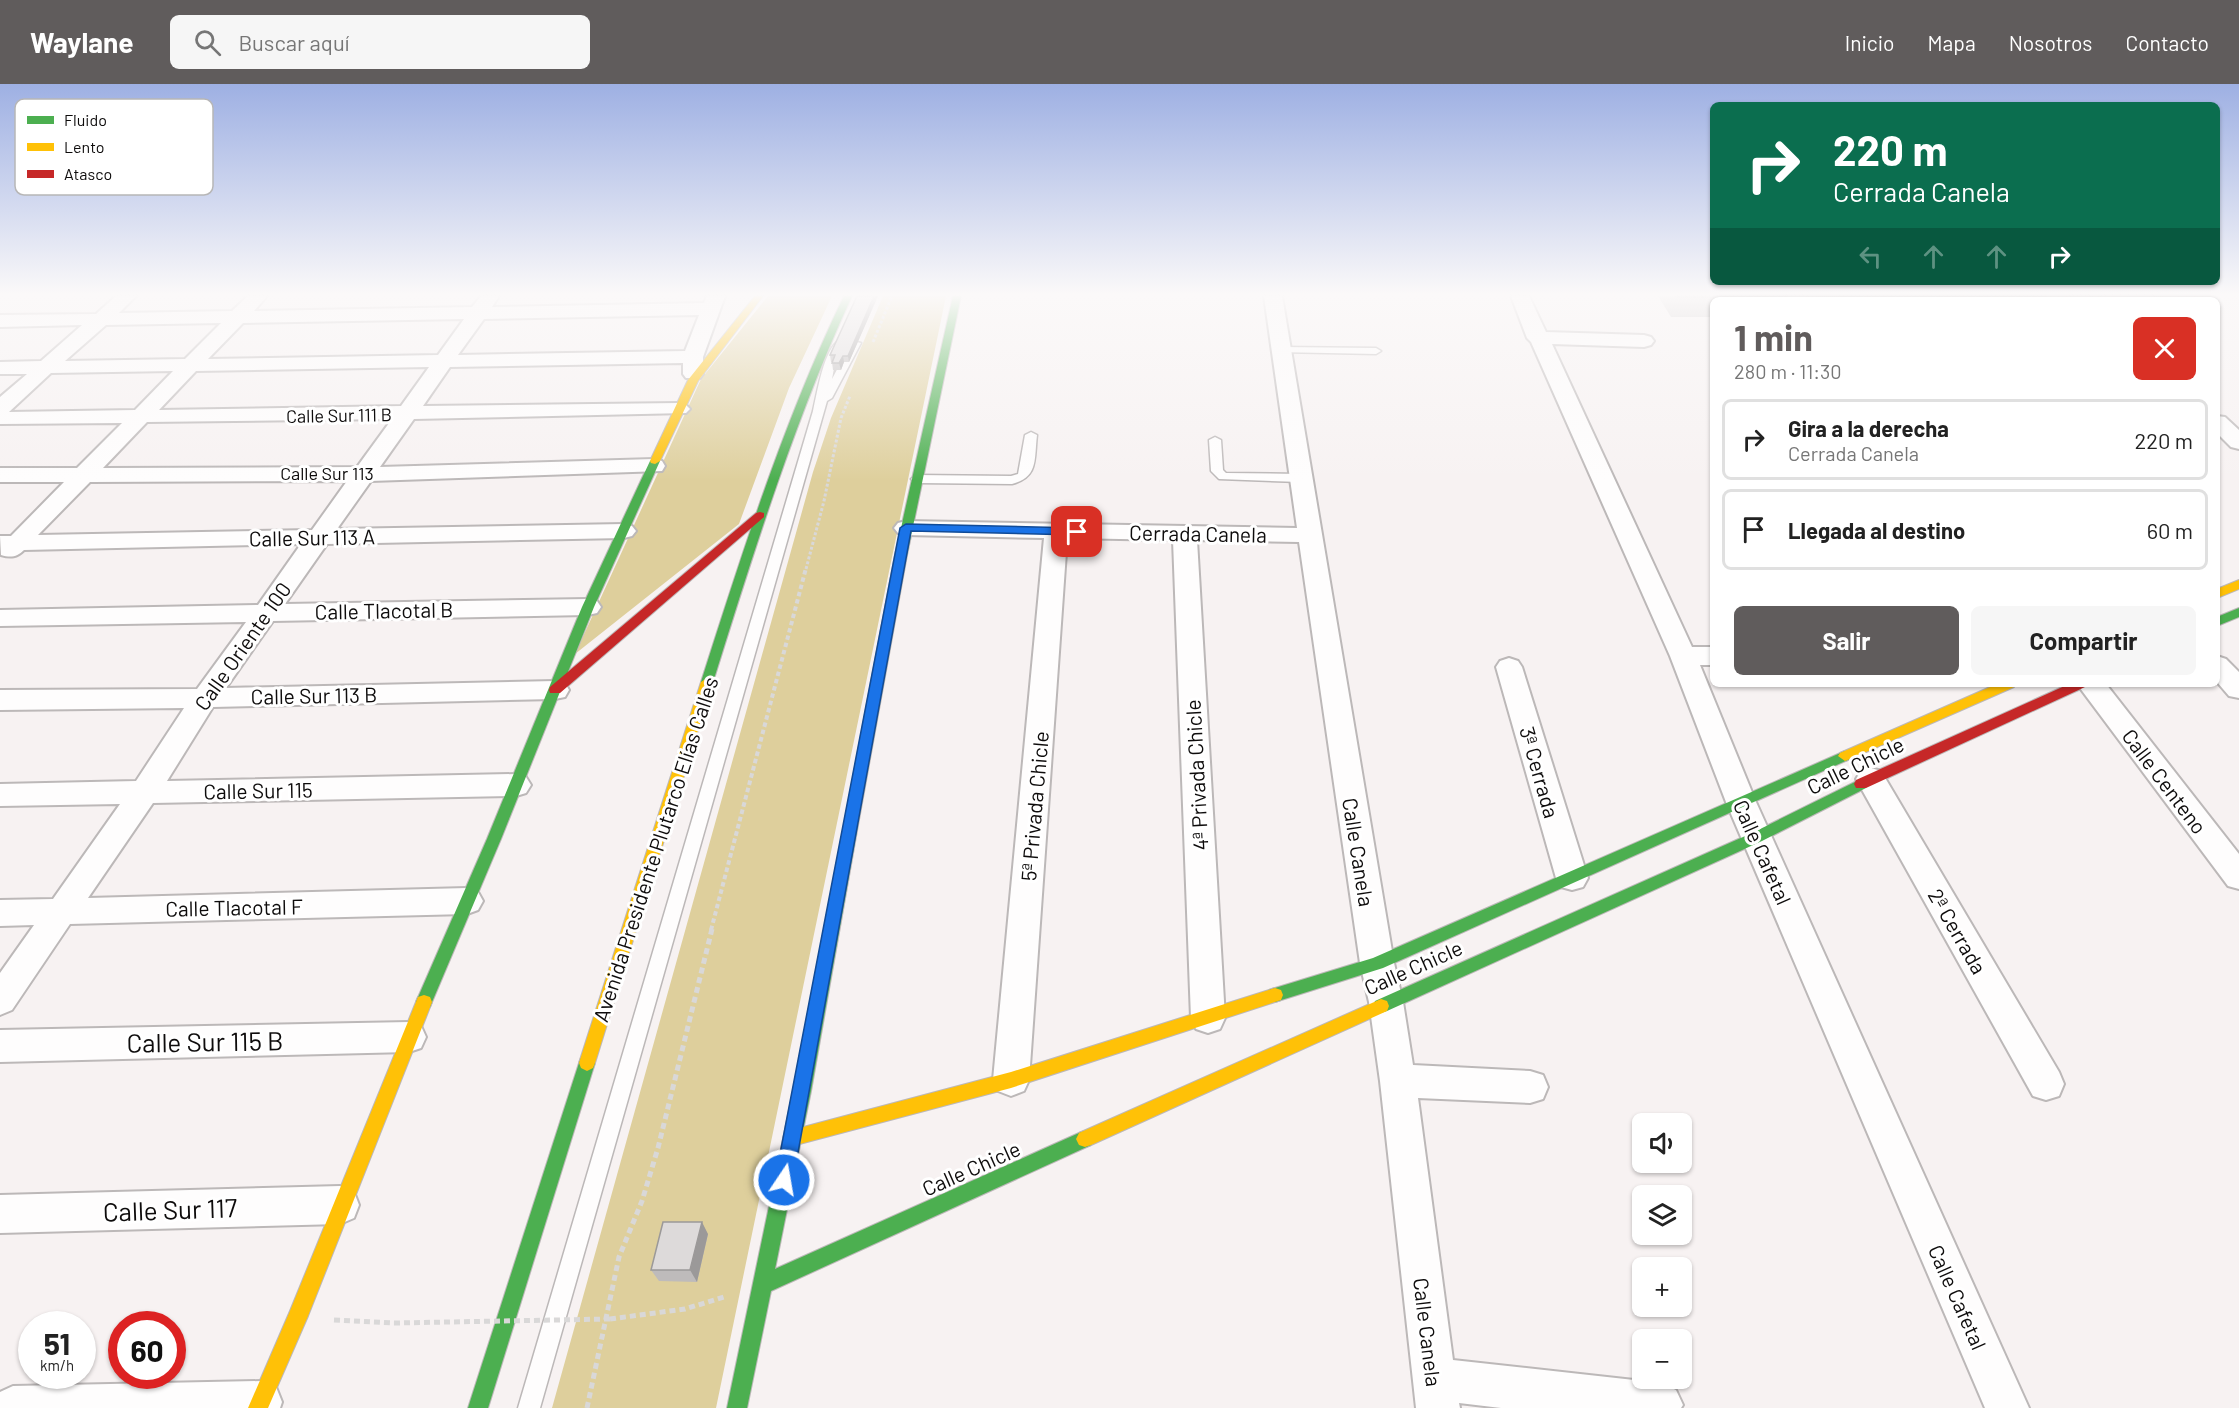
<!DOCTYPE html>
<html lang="es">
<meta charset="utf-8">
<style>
:root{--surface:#fff;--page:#f6f6f6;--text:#222;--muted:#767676;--line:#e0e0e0;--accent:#605c5c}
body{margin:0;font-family:Barlow,sans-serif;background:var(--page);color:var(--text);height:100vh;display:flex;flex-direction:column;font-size:22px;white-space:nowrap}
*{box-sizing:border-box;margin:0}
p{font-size:20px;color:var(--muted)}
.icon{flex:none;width:33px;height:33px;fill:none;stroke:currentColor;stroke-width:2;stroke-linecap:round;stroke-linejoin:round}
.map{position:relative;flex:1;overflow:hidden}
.details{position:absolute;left:1710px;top:213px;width:510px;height:390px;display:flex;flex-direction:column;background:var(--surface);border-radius:9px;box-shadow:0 2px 4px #0004}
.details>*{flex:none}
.hud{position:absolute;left:1710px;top:18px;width:510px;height:183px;border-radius:9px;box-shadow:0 2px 4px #0004;background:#0b6e4f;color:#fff;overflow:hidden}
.fabs{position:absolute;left:1632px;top:1029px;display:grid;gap:12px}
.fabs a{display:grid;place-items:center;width:60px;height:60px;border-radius:9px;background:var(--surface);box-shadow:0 2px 4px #0004;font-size:30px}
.speed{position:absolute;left:18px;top:1227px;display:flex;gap:12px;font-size:30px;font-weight:700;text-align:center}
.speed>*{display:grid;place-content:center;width:78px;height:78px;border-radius:50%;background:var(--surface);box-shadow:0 2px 4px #0004;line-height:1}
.speed small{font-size:15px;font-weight:400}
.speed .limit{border:9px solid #d22;background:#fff;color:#111}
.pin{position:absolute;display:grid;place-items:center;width:51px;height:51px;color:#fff;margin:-26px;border-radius:12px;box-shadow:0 3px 9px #0006}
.me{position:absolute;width:66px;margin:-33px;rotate:12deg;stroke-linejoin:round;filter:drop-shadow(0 0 4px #0008)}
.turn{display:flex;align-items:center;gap:21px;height:126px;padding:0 24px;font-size:27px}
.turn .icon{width:78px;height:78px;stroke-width:2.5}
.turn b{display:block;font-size:42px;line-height:51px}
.lanes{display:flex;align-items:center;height:57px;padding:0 24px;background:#0003;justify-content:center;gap:30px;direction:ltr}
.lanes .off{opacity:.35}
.round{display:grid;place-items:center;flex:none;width:63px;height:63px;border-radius:9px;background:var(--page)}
.head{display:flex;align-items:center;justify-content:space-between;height:102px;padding:0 24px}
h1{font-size:36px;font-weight:700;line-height:45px;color:var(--accent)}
.primary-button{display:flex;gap:12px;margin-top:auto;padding:12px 24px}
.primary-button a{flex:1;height:69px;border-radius:9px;background:var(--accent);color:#fff;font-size:24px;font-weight:700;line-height:69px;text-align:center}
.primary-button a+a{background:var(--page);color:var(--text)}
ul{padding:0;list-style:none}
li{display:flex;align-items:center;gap:18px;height:81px;margin:0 12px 9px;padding:0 12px;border:3px solid var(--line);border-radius:9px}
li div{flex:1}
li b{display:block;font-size:22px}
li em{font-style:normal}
header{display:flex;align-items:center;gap:36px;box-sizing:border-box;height:84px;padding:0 30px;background:var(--accent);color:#fff}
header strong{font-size:28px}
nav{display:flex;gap:33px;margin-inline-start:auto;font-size:21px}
.search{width:420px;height:54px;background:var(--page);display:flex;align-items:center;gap:15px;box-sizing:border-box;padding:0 21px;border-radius:9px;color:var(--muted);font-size:22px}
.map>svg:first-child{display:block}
.forest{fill:#decf9c}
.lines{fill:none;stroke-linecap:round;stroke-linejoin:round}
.lane-casing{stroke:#bcb8b8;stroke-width:3}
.street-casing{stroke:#bcb8b8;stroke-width:4}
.fast-casing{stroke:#bcb8b8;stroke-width:2}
.slow-casing{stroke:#bcb8b8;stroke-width:2}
.jam-casing{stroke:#bcb8b8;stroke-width:2}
.path-far2{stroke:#d9d8d8;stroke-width:3;stroke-dasharray:3 2;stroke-linecap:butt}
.path-far1{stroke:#d9d8d8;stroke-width:4;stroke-dasharray:4.5 3;stroke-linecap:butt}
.path{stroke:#d9d8d8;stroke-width:5;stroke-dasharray:6 4;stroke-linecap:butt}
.lane{fill:#fefdfd;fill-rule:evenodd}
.street{fill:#fefdfd;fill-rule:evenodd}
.fast{fill:#4caf50;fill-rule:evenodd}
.slow{fill:#ffc107;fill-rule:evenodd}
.jam{fill:#c62828;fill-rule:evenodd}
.path-bridge{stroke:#d9d8d8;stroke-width:5;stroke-dasharray:6 4;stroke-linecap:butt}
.wall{fill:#bebbbb}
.shaded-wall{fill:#9b9999}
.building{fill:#dddada;stroke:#9b9999;stroke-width:1.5}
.route{fill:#1a73e8;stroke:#114b97;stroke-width:1.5}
.labels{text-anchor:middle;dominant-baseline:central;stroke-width:6;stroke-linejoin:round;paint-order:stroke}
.far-street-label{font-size:18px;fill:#0e0c0c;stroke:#fff}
.street-label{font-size:21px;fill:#0e0c0c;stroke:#fff}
.near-street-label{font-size:26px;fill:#0e0c0c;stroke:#fff}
.key{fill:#fff;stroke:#b7b6b6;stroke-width:1.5}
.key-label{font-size:16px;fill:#0e0c0c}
</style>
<header>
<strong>Waylane</strong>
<div class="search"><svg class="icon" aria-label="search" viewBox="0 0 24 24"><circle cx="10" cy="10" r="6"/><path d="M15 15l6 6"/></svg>Buscar aquí</div>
<nav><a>Inicio</a><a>Mapa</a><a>Nosotros</a><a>Contacto</a></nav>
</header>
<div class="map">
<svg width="2239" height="1324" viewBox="0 0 2239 1324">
<rect width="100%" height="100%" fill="#f7f2f2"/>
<!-- forest -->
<path class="forest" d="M768 212H832L789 304 739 440 575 570 701 295Z
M883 212H946L716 1324H552L813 388 831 334Z"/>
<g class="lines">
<defs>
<path id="lane" d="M2101 212C2116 212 2153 208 2164 216 2149 216 2112 220 2101 212Z
M840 256 845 259 835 279 832 295 852 257 861 259 832 314 827 317 540 1324H518L813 327C817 310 824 263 840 256Z
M1281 263 1376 264 1381 267 1376 270 1277 268V264Z
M1031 348 1037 351C1034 375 1039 393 1012 400L917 399 911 395 917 391 1011 392 1018 390 1025 351Z
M1215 353 1221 356 1223 386 1226 389 1300 390 1306 394 1300 398 1219 395 1211 387 1209 356Z"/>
<path id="street" d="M116 212H136L119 229 232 227 248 212H267L254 227 472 223 481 212H499L492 223 704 219 707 212H725L703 273V290L700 294H686L683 290V279L450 283 423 322 679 319 686 321 690 325 686 329 414 335 380 383 654 375 662 377 665 382 662 387 371 397 337 445 624 440 632 442 636 447 632 452 624 454 327 460 285 520 588 515 597 517 601 523 597 529 588 531 273 537 226 604 555 597 565 599 569 606 565 613 555 615 213 623 167 697 516 690 526 693 531 701 526 709 516 712 153 719 88 814 467 804 478 808 483 817 478 826 467 830 70 840 12 926 0 931V889L34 841 0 842V816L53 815 120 720 0 722V700L136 697 184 624 0 626V606L197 605 246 538 0 542V526L258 521 301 460 24 466C17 473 11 474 1 471L0 452H11L64 398H0V384H77L122 339 0 340V313L27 290H0V278L41 277 82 241 0 243V231L96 230ZM699 231 685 267 458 271 484 235ZM464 235 438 271 208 275 243 239ZM221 239 185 275 65 277 106 241ZM429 283 401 322 159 326 196 287ZM173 287 135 326 9 328 51 289ZM392 335 357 383 103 384 147 338ZM347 397 312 446 38 451 90 398Z
M1264 212H1282L1394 879 1403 918 1413 981 1530 987 1543 991 1548 1003 1543 1015 1530 1019 1418 1014 1453 1276 1661 1299 1676 1306 1683 1321 1681 1324H1501L1459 1319 1460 1324H1416L1380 997 1369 918 1360 879 1299 458 1197 456 1225 934 1220 945 1208 949 1196 945 1191 934 1173 456 1067 454 1029 996 1024 1007 1011 1012 998 1007 993 996 1044 454 906 451 898 449 894 444 898 439 906 437 1297 444Z
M1511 212H1529L1546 248 1644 251 1651 253 1654 257 1651 261 1644 263 1552 260 1692 563H1713V581H1700L1756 718 2029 1324H1985L1726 718 1670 572 1531 258 1527 254Z
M1787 212H1806L1809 216H1789Z
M2071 212H2090L2093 216H2073Z
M2217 332 2225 333 2239 346V365L2231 363 2217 349Z
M2217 572 2226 575 2239 588V614L2229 612 2217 598Z
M1509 574 1518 577 1522 583 1588 794 1583 803 1572 806 1561 803 1556 794 1496 583 1500 577Z
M2077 600H2106L2239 770V805L2228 802Z
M1871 684 1881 687 2059 988 2064 1000 2059 1012 2046 1016 2033 1012 1856 695 1861 687Z
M409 938 421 942 426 953 421 964 409 968 0 978V946Z
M340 1102 354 1108 359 1121 354 1134 340 1140 0 1149V1111Z
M261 1297 276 1303 282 1318 280 1324H0V1308L13 1302Z"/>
<path id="fast" d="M844 212H852C794 337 754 467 713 598L712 601H702L701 598C743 467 784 336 844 212Z
M953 212H961L907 471 901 475 895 471Z
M655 374 660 377 594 523 501 755 432 918 430 923 424 925 418 923 416 918 487 755 582 523 650 377Z
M2239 524V533L2217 542V533Z
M1845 667 1850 669 1852 672 1850 675 1383 884 1275 918 1269 916 1267 911 1269 906 1275 904 1373 874Z
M1861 695 1866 696 1868 700 1866 704 1762 757 1387 927 1381 929 1375 927 1373 922 1375 917 1752 749Z
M851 736 856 737 858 741 811 1007 775 1185 1079 1049 1085 1047 1091 1049 1094 1055 1091 1061 771 1207 747 1324H727L793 1007 844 741 846 737Z
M587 971 593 974 595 979 488 1324H468L579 979 581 974Z"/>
<path id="slow" d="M755 212H763L698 297 660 377 655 380 651 379 650 377 688 296Z
M901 467 907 471 858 741 856 745H846L844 741 895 471Z
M2239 496V505L2217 514V505Z
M707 594 713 598 595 979 593 984 587 987 581 984 579 979 701 598Z
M1997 600H2015L2014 603 1850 675 1845 677 1838 672 1840 669Z
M1275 904 1281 906 1283 911 1281 916 1011 1004 792 1062 786 1060 783 1054 786 1048 792 1046 1011 988Z
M424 911 430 913 432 918 308 1232 268 1324H248L290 1227 416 918 418 913Z
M1381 915 1387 917 1389 922 1387 927 1091 1061 1085 1063 1079 1061 1076 1055 1079 1049Z"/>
<path id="jam" d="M760 428 764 429V433L560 609H550L549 606 550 603 756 429Z
M2069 600H2086L2085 603 1866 704H1856L1854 700 1856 696Z"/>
</defs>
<!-- lane casing -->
<use href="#lane" class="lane-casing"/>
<!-- street casing -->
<use href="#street" class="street-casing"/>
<!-- fast casing -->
<use href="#fast" class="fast-casing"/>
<!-- slow casing -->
<use href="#slow" class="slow-casing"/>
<!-- jam casing -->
<use href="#jam" class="jam-casing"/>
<!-- path-far2 -->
<path class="path-far2" d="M873 258 892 212
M806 485 824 417 841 334 850 312"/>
<!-- path-far1 -->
<path class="path-far1" d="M711 846 806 484"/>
<!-- path -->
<path class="path" d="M610 1235 685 1225 724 1213
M334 1236 394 1239
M587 1324 619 1173 642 1117 658 1064 712 845"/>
<!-- lane -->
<use href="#lane" class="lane"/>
<!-- street -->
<use href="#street" class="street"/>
<!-- fast -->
<use href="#fast" class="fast"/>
<!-- slow -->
<use href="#slow" class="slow"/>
<!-- jam -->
<use href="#jam" class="jam"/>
<!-- path-bridge -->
<path class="path-bridge" d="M394 1239 610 1235"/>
</g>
<!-- wall -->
<path class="wall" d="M857 212H878L849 278H844L841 286H833L832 278H831L830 271Z
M1658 212H1786L1788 215V216H1713V233H1671Z
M1816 212H2045L2049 216H1820Z
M708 1150 697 1198 659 1197 651 1186Z"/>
<!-- shaded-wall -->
<path class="shaded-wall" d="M874 212H878L849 278 848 272Z
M843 272 844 278 841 286 839 279Z
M702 1138 708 1150 697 1198 690 1186Z"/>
<!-- building -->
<path class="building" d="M857 212H874L848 272H843L839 279H832L835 271H830Z
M1676 212H1786L1788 215 1677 213Z
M1840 212H2045L2049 216H1843Z
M663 1138H702L690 1186H651Z"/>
<!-- sky -->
<linearGradient id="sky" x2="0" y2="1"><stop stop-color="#9eb0e3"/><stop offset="0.53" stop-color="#fbf9f9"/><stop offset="1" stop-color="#fbf9f9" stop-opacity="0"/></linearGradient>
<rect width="2239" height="397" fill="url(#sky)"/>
<!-- route -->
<path class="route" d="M906 440 1077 444 1083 448 1077 451 911 447 793 1096 790 1102 784 1105 777 1102 775 1096 900 444Z"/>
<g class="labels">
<!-- far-street labels -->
<g class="far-street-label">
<text transform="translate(339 331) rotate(-1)">Calle Sur 111 B</text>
<text x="327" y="389">Calle Sur 113</text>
</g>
<!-- street labels -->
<g class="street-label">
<text transform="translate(1198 449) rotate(1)">Cerrada Canela</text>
<text transform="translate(312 453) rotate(-1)">Calle Sur 113 A</text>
<text transform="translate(384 526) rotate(-1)">Calle Tlacotal B</text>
<text transform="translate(242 562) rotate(-55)">Calle Oriente 100</text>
<text transform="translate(314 611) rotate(-1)">Calle Sur 113 B</text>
<text transform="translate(1855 681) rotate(-26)">Calle Chicle</text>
<text transform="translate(1540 688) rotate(74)">3ª Cerrada</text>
<text transform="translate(1196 691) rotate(-93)">4ª Privada Chicle</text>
<text transform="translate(2165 697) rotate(53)">Calle Centeno</text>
<text transform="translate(258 706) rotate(-1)">Calle Sur 115</text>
<text transform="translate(1034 722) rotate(-85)">5ª Privada Chicle</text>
<text transform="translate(655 765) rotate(-72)">Avenida Presidente Plutarco Elías Calles</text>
<text transform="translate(1359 768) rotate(81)">Calle Canela</text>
<text transform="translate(1763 768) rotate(66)">Calle Cafetal</text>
<text transform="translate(234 823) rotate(-1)">Calle Tlacotal F</text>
<text transform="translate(1958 847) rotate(60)">2ª Cerrada</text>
<text transform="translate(1413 883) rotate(-24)">Calle Chicle</text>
<text transform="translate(971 1084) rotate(-24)">Calle Chicle</text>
<text transform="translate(1958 1213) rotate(66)">Calle Cafetal</text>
<text transform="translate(1428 1248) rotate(83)">Calle Canela</text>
</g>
<!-- near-street labels -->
<g class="near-street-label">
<text transform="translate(205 957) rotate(-1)">Calle Sur 115 B</text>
<text transform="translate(170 1125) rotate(-2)">Calle Sur 117</text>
</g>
</g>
<!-- legend -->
<rect x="15" y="15" width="198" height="96" rx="9" class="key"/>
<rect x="27" y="32" width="27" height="8" fill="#4caf50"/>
<rect x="27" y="59" width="27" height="8" fill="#ffc107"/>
<rect x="27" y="86" width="27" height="8" fill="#c62828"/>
<g class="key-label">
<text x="64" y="42">Fluido</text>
<text x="64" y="69">Lento</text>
<text x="64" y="96">Atasco</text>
</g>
</svg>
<div class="fabs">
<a><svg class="icon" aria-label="sound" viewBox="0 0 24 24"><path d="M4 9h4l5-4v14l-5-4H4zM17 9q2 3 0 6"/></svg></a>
<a><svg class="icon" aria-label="layers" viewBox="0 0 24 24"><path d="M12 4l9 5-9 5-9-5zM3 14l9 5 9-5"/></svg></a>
<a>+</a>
<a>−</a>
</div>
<div class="speed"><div>51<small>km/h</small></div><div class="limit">60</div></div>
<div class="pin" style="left:1077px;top:448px;background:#d93025"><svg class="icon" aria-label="arrive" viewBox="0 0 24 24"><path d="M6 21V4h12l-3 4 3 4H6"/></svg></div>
<svg class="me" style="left:784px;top:1096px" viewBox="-20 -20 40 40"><circle r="17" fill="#1a73e8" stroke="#fff" stroke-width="3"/><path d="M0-11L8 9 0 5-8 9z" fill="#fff"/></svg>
<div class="hud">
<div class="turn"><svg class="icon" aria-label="right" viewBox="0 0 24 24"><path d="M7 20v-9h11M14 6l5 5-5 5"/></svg><div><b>220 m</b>Cerrada Canela</div></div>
<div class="lanes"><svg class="icon off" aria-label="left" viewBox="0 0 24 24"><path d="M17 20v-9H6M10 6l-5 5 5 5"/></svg><svg class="icon off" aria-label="ahead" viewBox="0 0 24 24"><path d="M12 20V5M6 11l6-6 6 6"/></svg><svg class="icon off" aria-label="ahead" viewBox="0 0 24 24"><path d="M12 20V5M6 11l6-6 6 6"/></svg><svg class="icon" aria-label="right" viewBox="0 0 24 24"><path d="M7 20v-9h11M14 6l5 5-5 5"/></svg></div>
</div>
<section class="details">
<div class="head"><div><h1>1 min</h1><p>280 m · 11:30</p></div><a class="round" style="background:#d93025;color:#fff"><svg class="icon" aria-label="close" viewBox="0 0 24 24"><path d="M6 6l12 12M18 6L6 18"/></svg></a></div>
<ul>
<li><svg class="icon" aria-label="right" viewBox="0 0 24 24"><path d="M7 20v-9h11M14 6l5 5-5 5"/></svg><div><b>Gira a la derecha</b><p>Cerrada Canela</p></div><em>220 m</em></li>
<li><svg class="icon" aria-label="arrive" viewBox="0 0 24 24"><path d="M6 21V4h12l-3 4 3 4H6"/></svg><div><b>Llegada al destino</b></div><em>60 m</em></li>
</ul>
<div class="primary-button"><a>Salir</a><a>Compartir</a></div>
</section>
</div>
